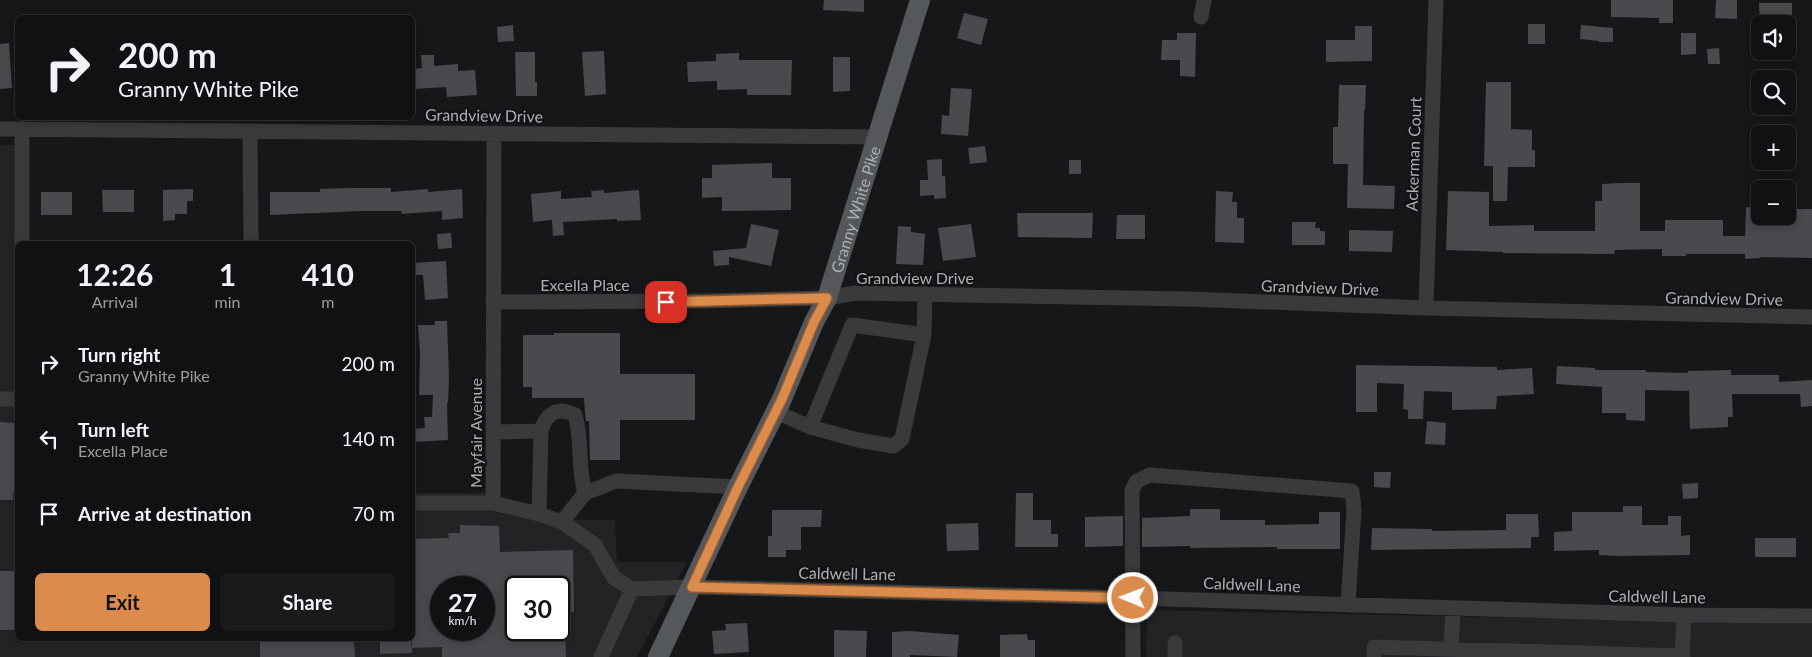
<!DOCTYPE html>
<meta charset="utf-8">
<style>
:root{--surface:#101112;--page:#191a1b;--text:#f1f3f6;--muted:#9c9d9f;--line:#303132;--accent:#db8c4c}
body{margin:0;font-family:Lato,sans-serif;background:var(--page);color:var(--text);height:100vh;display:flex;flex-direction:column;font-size:19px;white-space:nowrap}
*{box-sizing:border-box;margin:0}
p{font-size:16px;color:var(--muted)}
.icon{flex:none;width:28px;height:28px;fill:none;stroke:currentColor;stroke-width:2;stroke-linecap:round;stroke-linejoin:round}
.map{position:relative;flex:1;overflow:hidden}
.panel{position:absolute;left:15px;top:241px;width:400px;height:400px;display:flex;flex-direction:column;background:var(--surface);border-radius:8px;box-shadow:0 2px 12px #0003,0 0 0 1px var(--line)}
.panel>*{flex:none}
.banner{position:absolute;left:15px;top:15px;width:400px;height:105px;border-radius:8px;box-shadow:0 2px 12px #0003,0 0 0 1px var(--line);background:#101112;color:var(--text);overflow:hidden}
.buttons{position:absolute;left:1751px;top:15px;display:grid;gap:10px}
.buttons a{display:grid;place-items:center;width:45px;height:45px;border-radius:8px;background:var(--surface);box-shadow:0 2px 12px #0003,0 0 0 1px var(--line);font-size:25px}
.speed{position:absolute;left:430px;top:576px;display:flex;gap:10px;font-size:25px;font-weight:700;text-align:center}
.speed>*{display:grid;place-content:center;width:65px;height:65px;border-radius:50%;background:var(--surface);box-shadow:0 2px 12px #0003,0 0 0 1px var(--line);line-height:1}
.speed small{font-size:12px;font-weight:400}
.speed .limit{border:2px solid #111;border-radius:8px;background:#fff;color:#111}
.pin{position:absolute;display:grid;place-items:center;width:42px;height:42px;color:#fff;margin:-21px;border-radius:10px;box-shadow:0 2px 8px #0006}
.me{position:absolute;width:55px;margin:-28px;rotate:271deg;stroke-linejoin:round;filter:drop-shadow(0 0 4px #0008)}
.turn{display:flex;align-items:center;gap:18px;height:105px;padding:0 20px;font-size:22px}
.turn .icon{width:65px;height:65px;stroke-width:2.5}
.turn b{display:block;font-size:35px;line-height:42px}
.eta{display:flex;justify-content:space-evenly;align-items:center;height:85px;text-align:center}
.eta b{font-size:30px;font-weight:700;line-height:35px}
.cta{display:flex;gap:10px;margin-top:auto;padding:10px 20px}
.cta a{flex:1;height:58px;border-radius:8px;background:var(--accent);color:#111;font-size:20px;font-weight:700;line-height:58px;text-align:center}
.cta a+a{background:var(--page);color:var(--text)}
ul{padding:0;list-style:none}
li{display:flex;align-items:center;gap:15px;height:75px;padding:0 20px}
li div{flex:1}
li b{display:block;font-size:19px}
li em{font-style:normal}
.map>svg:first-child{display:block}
.built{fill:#232325;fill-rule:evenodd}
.building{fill:#494a4d;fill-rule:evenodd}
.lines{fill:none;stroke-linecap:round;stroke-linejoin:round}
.minor{stroke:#383a3c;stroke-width:15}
.major{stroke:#54575b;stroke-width:20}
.route-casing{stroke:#8e5b31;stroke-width:12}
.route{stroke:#db8c4c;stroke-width:9}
.labels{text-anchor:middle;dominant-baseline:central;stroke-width:4.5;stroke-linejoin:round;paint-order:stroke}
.street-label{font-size:16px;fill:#aab0b6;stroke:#111213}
</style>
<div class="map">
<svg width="1812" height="657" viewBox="0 0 1812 657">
<rect width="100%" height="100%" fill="#161718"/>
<!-- built -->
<path class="built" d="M0 145H14L18 357V639H412L413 493H500L503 514 574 520H615L617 562H687L637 657H0ZM441 588H484V630H441ZM516 588H559V630H516Z
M1147 610 1812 624V657H1146Z"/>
<!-- building -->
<path class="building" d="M824 0H864V12L823 10Z
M1611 0H1673V23H1659V18L1611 17Z
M1716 0H1737V19L1715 18Z
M1759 3H1792V18H1786L1785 24H1760Z
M964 13 988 19 981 45 957 38Z
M1528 24H1545V44H1528Z
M513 25 514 41 498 42 497 27Z
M1581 25 1613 28V42H1599V41L1580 39Z
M1355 26H1372V61L1326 62V40H1355Z
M1177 33H1196L1195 77 1180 76V60H1161L1162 40H1177Z
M1681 33H1696V54L1681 55Z
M9 43 12 88 0 89V44Z
M1719 48 1720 64H1708L1707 49Z
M604 51 606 94 585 96 582 52Z
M515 52H535V82H537V96H516Z
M739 53V60H792L791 95H747V89L717 90V81L688 82 687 62 716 61V54Z
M421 55H434V66L458 64V71L475 70 477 95 447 97 446 87 413 89 412 69 422 68Z
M833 57H850V91L833 92Z
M1486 82H1511V129L1532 130V150H1535V167H1508L1507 201H1493V166H1484Z
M1339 85H1366L1365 110H1364L1363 185 1395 186 1394 209 1347 208 1348 164H1333V127H1338Z
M951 88 972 89 968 136 941 134 942 115 949 116Z
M985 146 987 162 970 164 968 148Z
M942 159V176H945L946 198 934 199V195L920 196V180H928L927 160Z
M1069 160H1081V174H1069Z
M772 163V178H791V210L722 211V197L702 198V178H712V165Z
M1620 183H1640V231H1665V220H1723V236H1745L1746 207 1760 208V216H1788V209H1812V258L1760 257V258L1745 259V254H1686V256H1662V249L1615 250 1614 254 1503 253V252L1446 250 1448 191 1489 192V226L1534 225V231H1595V201H1602V184Z
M350 188H391V192L428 189V192L462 189 463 218 442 220V211L402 214 401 211H361L270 215V192H320V189Z
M193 189V201H187V214H175V220L163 221V190Z
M102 190H134V212H103Z
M604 190V193L639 190 641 220 617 221V219L563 222 564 235 553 236 552 220 533 222 531 194 561 191V199L592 197 591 191Z
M1216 191 1233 192 1232 202H1237V218H1244V243L1215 242Z
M41 192H72V215H41Z
M1017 213H1093L1092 238 1018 237Z
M1117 215H1145V239H1116Z
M1292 222H1316L1315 228H1320V231H1325V245H1292Z
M751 224 779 230 771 266 729 257V265L714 266 713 251 746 248Z
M971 224 976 257 943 261 938 228Z
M898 226 911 227V232L925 234 923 265 896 264Z
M1349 230 1393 231 1392 252 1349 251Z
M451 233 452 248 438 249 437 234Z
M446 261 448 298 425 300 423 275H412V263Z
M435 321H447L449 377 448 403H447L448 440 412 442V429L425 428 424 417H432L433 395H419L420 353 418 325H435Z
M554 333H620V374H695V420H620V460H590L589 421H586L585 414 584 398H532V387H523V335H554Z
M1356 365 1497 367V370L1532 368 1534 394 1497 396 1496 409 1452 410V392L1424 391 1423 419H1408V410L1403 409 1404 384 1377 383V412H1356Z
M1557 366 1595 368V370H1646V372L1688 373V371L1731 370V375H1779V382L1812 380V406L1801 407 1800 394H1732L1733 417H1728V427L1690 429 1689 391 1645 390V421L1626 420V413H1602V387L1556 384Z
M1427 421 1446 423 1445 445 1425 444Z
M0 422 18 423V493H13V500H0Z
M1374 472H1391L1390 488 1374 487Z
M1698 483V498L1683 499 1682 484Z
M1016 493H1033V520H1051V534H1058V547H1015Z
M1623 506H1642V525H1668V516H1681V536L1690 535V555L1619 556 1599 555V550L1554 551V532L1572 531V512H1623Z
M1190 509H1220V520H1265V525L1319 524V512H1340V549H1277V547L1190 548V546L1142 547V518L1190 516Z
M772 510H822L821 527H801V550H786V557H768V536H772Z
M1506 514H1538L1539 537H1531V548L1371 550 1372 528 1432 529V531L1506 530Z
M1123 516V546L1085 547V517Z
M978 523 979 550 947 551 946 524Z
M460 525 499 526 500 552 573 550 574 612H559V588H516V630H565L566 657H442V647L412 648V539L449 538 448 533H460ZM441 588H484V630H441Z
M1755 538H1796V557H1755Z
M0 571H18V630H0Z
M747 623 749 652 714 654 712 631 726 630 725 624Z
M834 630 867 631 866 657H834Z
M910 631 959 635 957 657 910 655V657H892V632Z
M1027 634 1028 640H1035V657H1000V635Z
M268 639H354L355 657H260V642L268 641Z
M380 639H411L412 653 380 654Z"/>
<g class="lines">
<!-- minor -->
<path class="minor" d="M1201 17 1204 0
M0 129 878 137
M250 131 251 244
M22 244V129
M493 302 704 301 827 298 855 293 1188 299 1426 308 1812 317
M1426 308 1436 0
M0 399H18
M776 412 810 427 858 440 893 446 902 439 924 335
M810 427 852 325 924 335 925 294
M541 431C546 413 558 406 575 415 583 440 577 468 585 493
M493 432 541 431 539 514
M412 503H493L539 514 562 522 595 545 614 578 632 589 692 587 1133 598 1684 615 1812 616
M493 503 494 133
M562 522 585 493 616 481 738 487
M1451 649 1453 608
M601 657 632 589
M1133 657 1132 490 1137 481 1150 475 1352 491 1354 510 1348 605
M1175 657V643
M1374 657V647L1683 656
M1682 657 1684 615"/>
<!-- major -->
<path class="major" id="s1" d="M658 657 738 487 782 399 814 322 827 298 920 0"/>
</g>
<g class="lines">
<defs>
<path id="route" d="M666 302 827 298 814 322 782 399 738 487 692 587 1133 598"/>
</defs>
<!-- route casing -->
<use href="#route" class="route-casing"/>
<!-- route -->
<use href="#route" class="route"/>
</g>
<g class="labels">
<!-- street labels -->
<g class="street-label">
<text transform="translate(484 115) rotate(1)">Grandview Drive</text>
<text transform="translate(1413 154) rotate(-88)">Ackerman Court</text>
<text stroke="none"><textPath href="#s1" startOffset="490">Granny White Pike</textPath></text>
<text x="915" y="277">Grandview Drive</text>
<text x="585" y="284">Excella Place</text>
<text transform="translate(1320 287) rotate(2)">Grandview Drive</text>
<text transform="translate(1724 298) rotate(1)">Grandview Drive</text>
<text transform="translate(475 433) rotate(-90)">Mayfair Avenue</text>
<text transform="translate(847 573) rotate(1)">Caldwell Lane</text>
<text transform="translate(1252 584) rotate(2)">Caldwell Lane</text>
<text transform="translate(1657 596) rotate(1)">Caldwell Lane</text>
</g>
</g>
</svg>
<div class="buttons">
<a><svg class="icon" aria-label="sound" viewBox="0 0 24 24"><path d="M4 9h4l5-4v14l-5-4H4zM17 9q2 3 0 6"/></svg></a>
<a><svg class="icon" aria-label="search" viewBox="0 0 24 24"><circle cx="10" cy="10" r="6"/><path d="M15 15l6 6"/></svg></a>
<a>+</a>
<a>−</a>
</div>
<div class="speed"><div>27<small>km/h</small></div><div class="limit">30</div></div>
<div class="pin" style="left:666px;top:302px;background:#d93025"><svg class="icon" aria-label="arrive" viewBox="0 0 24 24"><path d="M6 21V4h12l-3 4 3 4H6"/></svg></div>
<svg class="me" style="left:1133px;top:598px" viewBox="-20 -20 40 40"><circle r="17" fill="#db8c4c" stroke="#fff" stroke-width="3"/><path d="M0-11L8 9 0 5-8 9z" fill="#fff"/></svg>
<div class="banner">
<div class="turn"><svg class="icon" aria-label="right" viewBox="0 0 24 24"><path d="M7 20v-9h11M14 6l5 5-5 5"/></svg><div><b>200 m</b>Granny White Pike</div></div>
</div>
<section class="panel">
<div class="eta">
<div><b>12:26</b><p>Arrival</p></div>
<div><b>1</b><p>min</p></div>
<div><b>410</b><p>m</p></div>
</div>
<ul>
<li><svg class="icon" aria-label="right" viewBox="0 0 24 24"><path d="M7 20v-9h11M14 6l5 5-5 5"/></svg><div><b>Turn right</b><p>Granny White Pike</p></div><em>200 m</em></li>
<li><svg class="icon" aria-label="left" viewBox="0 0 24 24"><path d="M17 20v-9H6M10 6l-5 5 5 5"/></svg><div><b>Turn left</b><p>Excella Place</p></div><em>140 m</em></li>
<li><svg class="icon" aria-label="arrive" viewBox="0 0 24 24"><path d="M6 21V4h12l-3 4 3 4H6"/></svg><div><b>Arrive at destination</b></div><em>70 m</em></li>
</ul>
<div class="cta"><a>Exit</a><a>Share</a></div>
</section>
</div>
